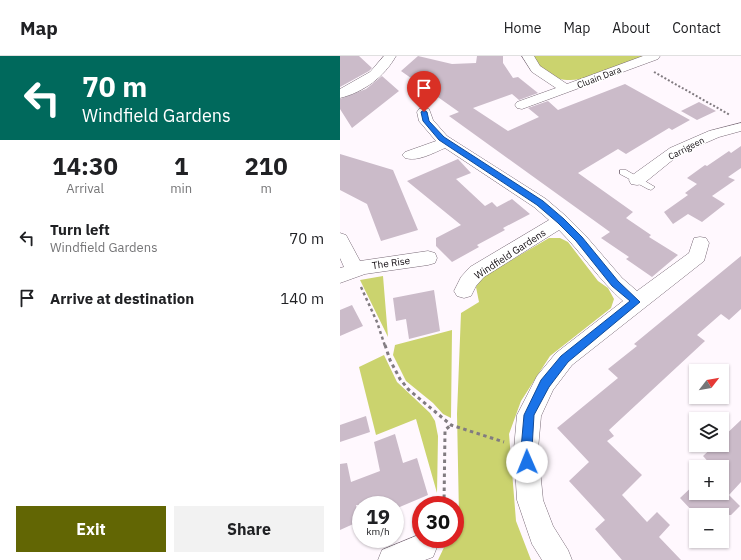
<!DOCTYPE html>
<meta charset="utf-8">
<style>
:root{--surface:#fff;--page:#f2f2f2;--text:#202124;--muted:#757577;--line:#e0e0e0;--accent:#626604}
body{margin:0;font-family:"IBM Plex Sans",sans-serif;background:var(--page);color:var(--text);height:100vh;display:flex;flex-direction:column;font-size:15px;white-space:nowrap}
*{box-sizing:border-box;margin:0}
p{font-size:13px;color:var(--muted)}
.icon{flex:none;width:22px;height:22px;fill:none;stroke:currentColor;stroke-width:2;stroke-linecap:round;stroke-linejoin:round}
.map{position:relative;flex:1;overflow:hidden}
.sheet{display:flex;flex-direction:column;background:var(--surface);width:340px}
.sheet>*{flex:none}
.guide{background:#00695c;color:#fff;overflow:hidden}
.needle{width:26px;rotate:59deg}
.tools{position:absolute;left:349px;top:308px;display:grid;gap:8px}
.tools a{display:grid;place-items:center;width:40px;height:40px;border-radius:0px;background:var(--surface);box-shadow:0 1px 3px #0004;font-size:20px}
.speed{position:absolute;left:12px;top:440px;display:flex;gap:8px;font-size:20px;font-weight:700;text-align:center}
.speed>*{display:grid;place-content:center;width:52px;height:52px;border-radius:50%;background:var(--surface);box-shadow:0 1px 3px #0004;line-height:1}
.speed small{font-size:10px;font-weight:400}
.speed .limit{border:6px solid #d22;background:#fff;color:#111}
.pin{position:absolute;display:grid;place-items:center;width:34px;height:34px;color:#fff;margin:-41px -17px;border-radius:50% 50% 50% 0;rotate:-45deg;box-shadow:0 0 4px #0007}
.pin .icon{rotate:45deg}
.me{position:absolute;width:44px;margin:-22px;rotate:359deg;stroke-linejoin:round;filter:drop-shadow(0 0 3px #0008)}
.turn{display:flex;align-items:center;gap:14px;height:84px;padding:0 16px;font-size:18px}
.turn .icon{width:52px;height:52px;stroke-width:2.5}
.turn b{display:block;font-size:28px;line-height:34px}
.eta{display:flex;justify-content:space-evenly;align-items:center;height:68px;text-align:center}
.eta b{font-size:24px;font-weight:800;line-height:28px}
.primary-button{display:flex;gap:8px;margin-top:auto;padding:8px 16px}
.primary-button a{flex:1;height:46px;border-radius:0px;background:var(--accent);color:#fff;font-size:16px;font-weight:800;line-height:46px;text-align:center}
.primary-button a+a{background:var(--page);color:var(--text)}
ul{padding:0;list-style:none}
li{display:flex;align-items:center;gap:12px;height:60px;padding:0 16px}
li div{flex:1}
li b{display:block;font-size:15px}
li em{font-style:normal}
header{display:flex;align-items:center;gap:24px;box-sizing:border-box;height:56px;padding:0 20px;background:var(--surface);border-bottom:1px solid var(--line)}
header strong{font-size:19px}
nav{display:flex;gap:22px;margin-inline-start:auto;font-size:14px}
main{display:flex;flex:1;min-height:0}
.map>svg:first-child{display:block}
.green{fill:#cbd36e}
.building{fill:#cbbbc9}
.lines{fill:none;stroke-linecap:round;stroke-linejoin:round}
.lane-casing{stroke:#796a77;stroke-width:1}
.street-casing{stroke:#796a77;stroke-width:1}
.path-far2{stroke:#817b80;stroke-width:2;stroke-dasharray:2 2;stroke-linecap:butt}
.path-far1{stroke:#817b80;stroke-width:2.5;stroke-dasharray:3 3;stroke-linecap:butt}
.path{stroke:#817b80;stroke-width:3;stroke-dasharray:3.5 3.5;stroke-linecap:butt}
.lane{fill:#fff;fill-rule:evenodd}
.street{fill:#fff;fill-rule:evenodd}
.route{fill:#1a73e8;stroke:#114b97}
.labels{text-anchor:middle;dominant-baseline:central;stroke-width:3;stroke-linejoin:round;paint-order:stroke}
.far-street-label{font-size:9px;fill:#120c11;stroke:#fff}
.street-label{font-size:10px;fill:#120c11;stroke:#fff}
</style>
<header>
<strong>Map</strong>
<nav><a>Home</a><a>Map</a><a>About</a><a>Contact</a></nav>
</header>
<main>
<section class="sheet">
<div class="guide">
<div class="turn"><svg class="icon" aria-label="left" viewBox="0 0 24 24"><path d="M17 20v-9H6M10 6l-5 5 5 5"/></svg><div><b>70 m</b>Windfield Gardens</div></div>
</div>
<div class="eta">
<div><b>14:30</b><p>Arrival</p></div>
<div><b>1</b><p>min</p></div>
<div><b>210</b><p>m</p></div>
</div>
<ul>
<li><svg class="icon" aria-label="left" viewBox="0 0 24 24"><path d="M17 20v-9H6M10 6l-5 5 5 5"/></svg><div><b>Turn left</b><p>Windfield Gardens</p></div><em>70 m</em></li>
<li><svg class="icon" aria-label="arrive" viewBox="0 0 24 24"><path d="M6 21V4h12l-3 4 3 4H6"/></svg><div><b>Arrive at destination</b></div><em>140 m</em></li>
</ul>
<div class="primary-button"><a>Exit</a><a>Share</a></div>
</section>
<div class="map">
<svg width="401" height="504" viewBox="0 0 401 504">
<rect width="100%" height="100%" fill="#fff8fe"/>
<!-- green -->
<path class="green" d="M194 0H304C275 9 235 37 207 17 202 13 196 7 194 0Z
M209 182H220L228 186 258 225 268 232 274 243 271 252 210 300 181 345 169 378 176 465 191 504H98L108 483H115V468L119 459 117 358 121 257 139 246 136 231 141 222Z
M43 220 48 281 20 224Z
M112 274 111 362 103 358 93 347 66 325 53 299 55 289Z
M44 299 57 326 90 357 95 365 98 380 97 437 76 363 36 379 19 311Z"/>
<!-- building -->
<path class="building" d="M0 0H19L32 12 29 15 0 31Z
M78 0 112 8 136 7 137 0H163V7L173 22 178 21 198 37 179 44 172 38 133 52 168 75 199 61 188 52 208 45 218 54 285 28 350 64 332 74 329 72 286 98 278 93 238 117 293 156 286 162 311 179 309 181 338 199 312 221 286 203 289 201 261 182 270 176 109 60 119 56 61 15Z
M42 20 59 35 12 72 0 53V43L26 33Z
M359 46 376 55 357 64 341 55Z
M401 90V112L388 121 395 124 372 140 385 148 362 166 348 158 333 168 324 156 348 139 345 137 357 128 347 122 365 109 367 110 389 95 391 97Z
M0 98 53 114 78 174 41 185 27 148 0 134Z
M118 103 131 117 116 123 145 150 152 146 157 151 172 143 190 158 163 172 165 174 137 189 139 191 112 206 96 190V182L121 169 67 125Z
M401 200V253L389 264 381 258 357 279 365 285 269 374 274 380 267 385 302 419 282 439 307 466 317 456 330 469 319 481 341 504H282L255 473 265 464 229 425 249 406 217 372 278 322 268 313 297 290 294 288Z
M94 234 100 275 69 283 66 263 56 265 53 242Z
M12 249 23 270 0 280V254Z
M26 360 30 376 0 386V369Z
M401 364V426L389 439 400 450 391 459H356L340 442 356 427V437H382V411H373L363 400 375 389H382V382Z
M55 378 63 407 77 402 88 439 55 453V449H16L20 465 0 474V408L7 407 11 426 40 415 34 386Z"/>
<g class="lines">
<defs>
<path id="lane" d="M280 114H286L315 131 311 134 308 133 280 118Z"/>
<path id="street" d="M44 0H56C44 21 24 36 0 42V33L30 16Z
M182 0H194L200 10 227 28 303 0H320L318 3 182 53 177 52 175 49 177 46 216 32 192 16Z
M84 52 89 53 93 64 107 80 206 143 227 161 245 179 282 222 297 235 349 197 354 182 360 181 366 182 369 187 364 205 232 309 213 334 201 360 198 393 203 444 213 470 228 494 232 504H202L192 488 177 444 174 393 177 359 197 320 216 297 283 245C259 224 242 197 219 174L144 221 136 230 131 240 124 242 117 240 114 235 121 221 130 211 209 164 194 151 105 92C93 97 78 106 65 102L62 99 65 96 96 85 79 65 77 56 79 53Z
M401 67V75L379 81 340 98 303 128 297 129 291 128 289 124 291 120 330 92 369 75Z
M0 177 6 179 20 205 88 195 95 197 97 202 95 207 88 209 25 218 0 227V212L4 211 0 202Z
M81 478V483H93L97 491 93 501 85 504H38L42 494Z"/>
</defs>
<!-- lane casing -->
<use href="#lane" class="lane-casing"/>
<!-- street casing -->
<use href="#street" class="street-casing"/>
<!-- path-far2 -->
<path class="path-far2" d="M314 16 390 59"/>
<!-- path-far1 -->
<path class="path-far1" d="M21 231 37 266 45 290"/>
<!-- path -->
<path class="path" d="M45 289 50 304 60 323 68 333 111 369 164 386
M104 449 105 374 111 369"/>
<!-- lane -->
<use href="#lane" class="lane"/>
<!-- street -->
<use href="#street" class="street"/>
</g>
<!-- route -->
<path class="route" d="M84 54 87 56 89 65 104 81 203 145 224 163 242 181 278 225 300 246 228 306 209 331 194 359 192 393 193 406 191 410 187 411 183 410 181 393 184 359 201 324 221 300 290 245 272 230 236 185 218 167 197 149 99 84 83 65 81 56Z"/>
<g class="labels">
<!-- far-street labels -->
<g class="far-street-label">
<text transform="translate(259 21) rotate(-21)">Cluain Dara</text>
<text transform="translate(346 92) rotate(-27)">Carrigeen</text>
</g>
<!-- street labels -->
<g class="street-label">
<text transform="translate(170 198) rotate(-33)">Windfield Gardens</text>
<text transform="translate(51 207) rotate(-8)">The Rise</text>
</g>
</g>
</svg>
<div class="tools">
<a><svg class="needle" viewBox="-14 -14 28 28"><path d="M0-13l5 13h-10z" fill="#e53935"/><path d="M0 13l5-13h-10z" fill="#757577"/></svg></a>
<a><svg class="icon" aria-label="layers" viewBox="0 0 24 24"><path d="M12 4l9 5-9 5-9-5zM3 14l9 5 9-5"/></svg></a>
<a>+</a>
<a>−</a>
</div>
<div class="speed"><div>19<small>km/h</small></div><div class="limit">30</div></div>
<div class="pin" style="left:84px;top:56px;background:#d93025"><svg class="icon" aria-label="arrive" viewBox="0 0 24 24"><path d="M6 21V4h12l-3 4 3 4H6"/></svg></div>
<svg class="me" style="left:187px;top:406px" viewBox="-20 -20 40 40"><circle r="19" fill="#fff"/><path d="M0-13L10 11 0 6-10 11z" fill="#1a73e8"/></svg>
</div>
</main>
